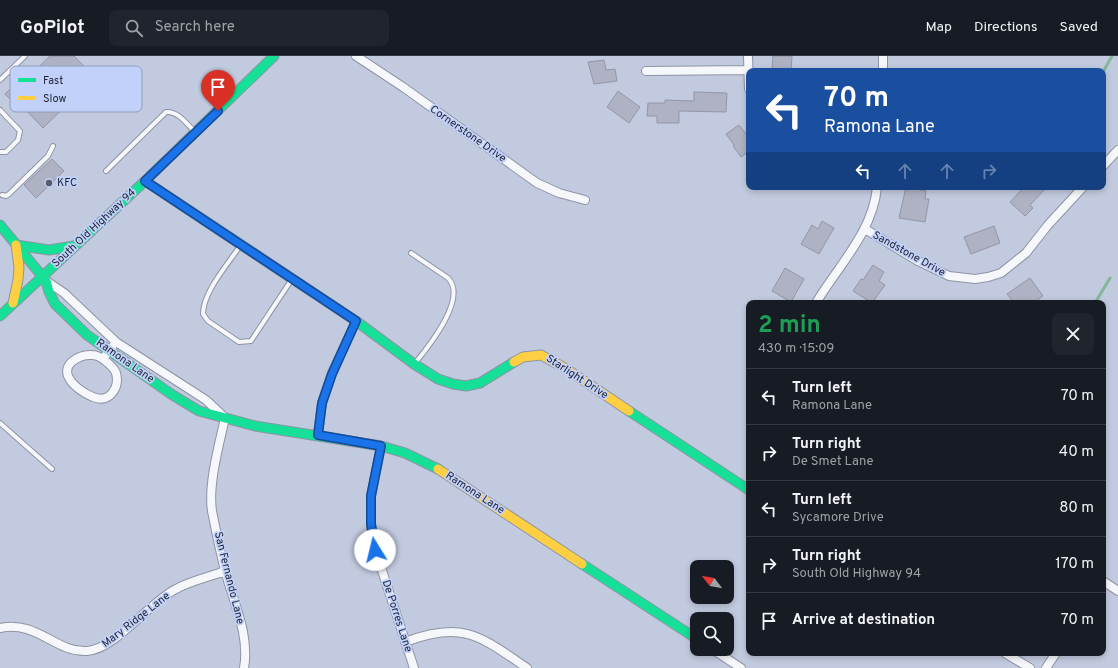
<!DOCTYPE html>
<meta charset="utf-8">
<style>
:root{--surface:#171b24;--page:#20242c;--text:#f1f3f6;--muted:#9ea1a6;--line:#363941}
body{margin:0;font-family:Overpass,sans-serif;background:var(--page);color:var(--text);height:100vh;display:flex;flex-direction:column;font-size:15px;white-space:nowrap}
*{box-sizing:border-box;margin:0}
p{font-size:13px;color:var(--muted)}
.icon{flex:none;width:22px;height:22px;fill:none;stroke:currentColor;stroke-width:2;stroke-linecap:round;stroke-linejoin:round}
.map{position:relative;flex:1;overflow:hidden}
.details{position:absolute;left:746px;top:244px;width:360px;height:356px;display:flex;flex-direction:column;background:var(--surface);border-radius:8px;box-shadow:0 2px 6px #0003}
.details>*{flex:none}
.guide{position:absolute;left:746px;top:12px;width:360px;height:122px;border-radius:8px;box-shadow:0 2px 6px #0003;background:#1a4fa0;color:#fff;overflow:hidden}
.needle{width:26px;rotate:301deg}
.buttons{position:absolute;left:690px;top:504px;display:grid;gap:8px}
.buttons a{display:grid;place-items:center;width:44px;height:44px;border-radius:8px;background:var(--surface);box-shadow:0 2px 6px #0003;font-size:20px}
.pin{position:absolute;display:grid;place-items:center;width:34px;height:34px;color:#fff;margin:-41px -17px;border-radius:50% 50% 50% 0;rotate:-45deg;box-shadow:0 0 4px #0007}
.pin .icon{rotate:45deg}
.me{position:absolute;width:44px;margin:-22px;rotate:351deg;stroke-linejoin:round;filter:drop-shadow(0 0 3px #0008)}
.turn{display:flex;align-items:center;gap:14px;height:84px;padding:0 12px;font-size:18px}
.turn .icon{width:52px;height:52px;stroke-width:2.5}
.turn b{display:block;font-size:28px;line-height:34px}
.lanes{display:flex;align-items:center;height:38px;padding:0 12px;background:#0003;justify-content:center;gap:20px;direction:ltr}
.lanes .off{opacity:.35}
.round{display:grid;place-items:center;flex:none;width:42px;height:42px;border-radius:8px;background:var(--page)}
.headline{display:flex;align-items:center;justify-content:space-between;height:68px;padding:0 12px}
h1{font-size:24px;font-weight:700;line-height:30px;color:#1e9e55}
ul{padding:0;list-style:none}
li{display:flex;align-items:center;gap:12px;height:56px;padding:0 12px;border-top:1px solid var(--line)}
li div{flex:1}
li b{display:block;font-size:15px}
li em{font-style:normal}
header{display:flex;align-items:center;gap:24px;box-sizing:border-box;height:56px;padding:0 20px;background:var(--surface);border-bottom:1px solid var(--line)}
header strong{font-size:19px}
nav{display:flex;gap:22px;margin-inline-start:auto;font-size:14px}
.search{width:280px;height:36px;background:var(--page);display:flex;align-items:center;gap:10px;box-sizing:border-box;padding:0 14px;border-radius:8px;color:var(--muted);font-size:15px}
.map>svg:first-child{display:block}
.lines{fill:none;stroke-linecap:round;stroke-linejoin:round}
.stream{stroke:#84b896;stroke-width:3}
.building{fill:#afb2c3;stroke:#9396a6}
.lane-casing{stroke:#8e94a4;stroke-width:6}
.street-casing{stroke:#8e94a4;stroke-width:10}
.fast-casing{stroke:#8e94a4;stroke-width:11}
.slow-casing{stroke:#8e94a4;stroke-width:11}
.lane{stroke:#f6f7fa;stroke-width:4}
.street{stroke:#f6f7fa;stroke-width:8}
.fast{stroke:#16e098;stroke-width:9}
.slow{stroke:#ffcf43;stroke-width:9}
.route-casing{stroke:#114b97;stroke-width:10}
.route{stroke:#1a73e8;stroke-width:7}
.poi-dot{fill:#575d6e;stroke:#c2d1f9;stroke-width:1.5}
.labels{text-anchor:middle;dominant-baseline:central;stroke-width:3.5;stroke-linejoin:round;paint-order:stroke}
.street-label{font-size:11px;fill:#1d2231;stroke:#c2d1f9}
.poi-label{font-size:11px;fill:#1d2231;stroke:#c2d1f9;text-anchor:start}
.key{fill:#c2d1f9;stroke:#909cbd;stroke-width:1}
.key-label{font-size:11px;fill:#1d2231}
</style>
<header>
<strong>GoPilot</strong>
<div class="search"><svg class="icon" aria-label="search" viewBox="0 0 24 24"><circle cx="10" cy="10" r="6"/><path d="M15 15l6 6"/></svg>Search here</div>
<nav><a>Map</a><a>Directions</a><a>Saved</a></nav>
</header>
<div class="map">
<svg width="1118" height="612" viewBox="0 0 1118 612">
<rect width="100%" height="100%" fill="#c2cadf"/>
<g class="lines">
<!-- stream -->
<path class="stream" d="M1103 16 1112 0
M1095 247 1110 222"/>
</g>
<!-- building -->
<path class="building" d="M50 0H74L103 30 96 36 88 28 43 72 23 51 20 53 5 38 20 23 23 26Z
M773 0H792L791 15H772Z
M604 4 606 14 615 13 617 25 594 28 588 6Z
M618 35 640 51 629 67 607 51Z
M694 36 727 37 726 56 679 55V67H657V60H647L648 47H665V44L694 45Z
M739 69 747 79 746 80 749 84V95L741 101 733 90 734 89 726 78Z
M52 103 64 115 36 142 24 129Z
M906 131 926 135 925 143H929L925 166 899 162Z
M1024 131H1047L1030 149 1033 152 1025 160 1010 146Z
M822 165 834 172 819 198 801 188 812 169 818 173Z
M994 170 1000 187 971 198 964 181Z
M873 209 884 216 879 225 885 229 872 247 853 235 861 223 863 224Z
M785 212 804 223 791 246 772 235Z
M1030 222 1043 240 1033 247H1014L1007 238Z"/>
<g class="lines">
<defs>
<path id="lane" d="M0 24 25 0
M0 54 20 75 18 84 6 96H0
M106 115 166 56C178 55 186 67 194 75
M2 139 6 140 9 138 48 100 53 90
M240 190C228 208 203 236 203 258L208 265 239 286 251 285 292 223
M411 197 448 222C468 242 429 290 416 306
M0 367 52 413"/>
<path id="street" d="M356 0 403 31 537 127 559 137 585 144
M748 0 749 33
M883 0V15
M646 15 749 14
M1103 110 1118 94
M865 173 918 205 949 220 975 223 988 221 1001 217 1026 197 1048 169 1083 131
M45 224 64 237 116 286 206 344 225 362C219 389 208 428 212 455 216 475 220 495 225 514 233 546 250 578 244 612
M816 247C838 210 873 176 877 131
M103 303C108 307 114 311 116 317 120 332 109 348 93 341 85 338 73 330 69 322 61 308 80 298 92 299 96 299 100 301 103 303L112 291
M318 379 322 347 332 317 356 265
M381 390 371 440V468L375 493 414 612
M1103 525 1118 535
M0 572C37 564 56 597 87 595 116 593 148 547 176 533 190 525 209 521 225 515
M405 586C463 564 480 580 527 612
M712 593 741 612
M1005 597 1030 612
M1046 612 1056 597"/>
<path id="fast" d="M145 125 356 265 414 308 438 323 453 328 466 330 480 327 514 306
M0 169 42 220
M16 189 49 194 74 190
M46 225 49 236 55 248 87 279 171 338 199 355 255 370 381 390 405 397 438 413
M0 260 145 125 274 0
M629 355 749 434
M582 508 697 583"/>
<path id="slow" d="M13 247 18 224 19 211 16 189
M514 306 523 301 541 299 565 312 629 355
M438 413 582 508"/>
</defs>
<!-- lane casing -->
<use href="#lane" class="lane-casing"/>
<!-- street casing -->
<use href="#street" class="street-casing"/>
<!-- fast casing -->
<use href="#fast" class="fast-casing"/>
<!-- slow casing -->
<use href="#slow" class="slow-casing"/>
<!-- lane -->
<use href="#lane" class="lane"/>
<!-- street -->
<use href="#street" class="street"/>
<!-- fast -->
<use href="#fast" class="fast"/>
<!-- slow -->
<use href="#slow" class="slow"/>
</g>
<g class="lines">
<defs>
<path id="route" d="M218 55 145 125 356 265 332 318 322 347 318 379 381 390 371 440V468L375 494"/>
</defs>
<!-- route casing -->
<use href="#route" class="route-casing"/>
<!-- route -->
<use href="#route" class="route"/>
</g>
<!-- markers -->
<circle class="poi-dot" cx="49" cy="127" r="4"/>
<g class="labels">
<!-- street labels -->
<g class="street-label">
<text transform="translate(468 78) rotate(35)">Cornerstone Drive</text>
<text transform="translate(94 172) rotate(-43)">South Old Highway 94</text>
<text transform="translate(909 198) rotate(29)">Sandstone Drive</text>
<text transform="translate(125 305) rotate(35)">Ramona Lane</text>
<text transform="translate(577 321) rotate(33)">Starlight Drive</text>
<text transform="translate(475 437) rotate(33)">Ramona Lane</text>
<text transform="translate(229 522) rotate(76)">San Fernando Lane</text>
<text transform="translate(397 560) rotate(72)">De Porres Lane</text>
<text transform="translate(136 564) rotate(-38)">Mary Ridge Lane</text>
</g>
<!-- poi labels -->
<g class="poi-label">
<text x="57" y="127">KFC</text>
</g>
</g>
<!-- legend -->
<rect x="10" y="10" width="132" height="46" rx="6" class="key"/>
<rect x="18" y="22" width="18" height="4" fill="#16e098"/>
<rect x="18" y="40" width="18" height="4" fill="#ffcf43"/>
<g class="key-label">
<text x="43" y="28">Fast</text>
<text x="43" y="46">Slow</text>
</g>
</svg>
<div class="buttons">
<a><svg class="needle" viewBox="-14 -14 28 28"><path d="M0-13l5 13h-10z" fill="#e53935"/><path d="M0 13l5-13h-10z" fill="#9ea1a6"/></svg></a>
<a><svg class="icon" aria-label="search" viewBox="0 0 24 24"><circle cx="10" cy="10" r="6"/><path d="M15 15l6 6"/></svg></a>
</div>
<div class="pin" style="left:218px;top:55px;background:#d93025"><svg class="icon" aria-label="arrive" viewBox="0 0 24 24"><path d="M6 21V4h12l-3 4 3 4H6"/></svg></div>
<svg class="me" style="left:375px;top:494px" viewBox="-20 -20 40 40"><circle r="19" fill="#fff"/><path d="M0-13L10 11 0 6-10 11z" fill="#1a73e8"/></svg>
<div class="guide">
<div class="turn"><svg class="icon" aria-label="left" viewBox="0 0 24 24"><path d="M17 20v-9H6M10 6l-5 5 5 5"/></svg><div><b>70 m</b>Ramona Lane</div></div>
<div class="lanes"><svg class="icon" aria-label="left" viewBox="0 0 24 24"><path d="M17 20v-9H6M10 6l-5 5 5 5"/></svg><svg class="icon off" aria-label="ahead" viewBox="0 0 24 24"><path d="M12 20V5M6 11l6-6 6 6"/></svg><svg class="icon off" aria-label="ahead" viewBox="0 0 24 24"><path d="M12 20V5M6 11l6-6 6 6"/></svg><svg class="icon off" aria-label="right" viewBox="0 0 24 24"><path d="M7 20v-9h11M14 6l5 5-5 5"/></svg></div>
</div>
<section class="details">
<div class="headline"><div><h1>2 min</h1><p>430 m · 15:09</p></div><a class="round"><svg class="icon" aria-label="close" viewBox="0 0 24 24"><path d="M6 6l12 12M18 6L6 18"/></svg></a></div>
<ul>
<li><svg class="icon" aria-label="left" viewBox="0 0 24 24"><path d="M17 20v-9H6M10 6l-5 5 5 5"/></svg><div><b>Turn left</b><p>Ramona Lane</p></div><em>70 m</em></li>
<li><svg class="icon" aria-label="right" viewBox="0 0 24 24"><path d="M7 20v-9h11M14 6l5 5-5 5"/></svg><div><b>Turn right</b><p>De Smet Lane</p></div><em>40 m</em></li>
<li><svg class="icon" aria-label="left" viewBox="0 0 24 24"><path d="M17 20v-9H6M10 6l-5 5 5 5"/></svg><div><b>Turn left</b><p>Sycamore Drive</p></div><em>80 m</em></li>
<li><svg class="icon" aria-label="right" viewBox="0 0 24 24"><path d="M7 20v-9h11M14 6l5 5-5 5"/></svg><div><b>Turn right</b><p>South Old Highway 94</p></div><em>170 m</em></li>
<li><svg class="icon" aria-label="arrive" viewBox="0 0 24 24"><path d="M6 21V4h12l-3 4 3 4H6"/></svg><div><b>Arrive at destination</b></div><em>70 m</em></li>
</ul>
</section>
</div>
